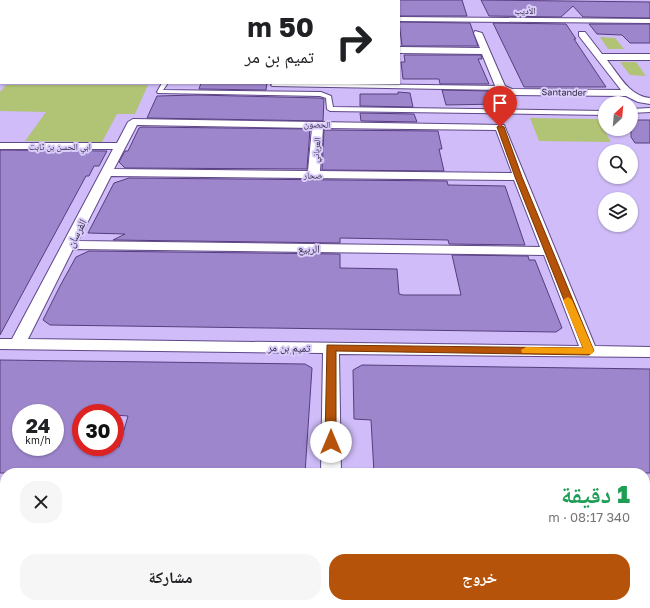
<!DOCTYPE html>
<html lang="ar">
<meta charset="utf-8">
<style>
:root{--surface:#fff;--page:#f6f6f6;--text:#202124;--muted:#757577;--accent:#b45309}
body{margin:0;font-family:"Golos Text","Noto Naskh Arabic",sans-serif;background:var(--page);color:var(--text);direction:rtl;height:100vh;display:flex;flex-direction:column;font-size:15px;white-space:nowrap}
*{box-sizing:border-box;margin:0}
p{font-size:13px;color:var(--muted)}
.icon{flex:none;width:22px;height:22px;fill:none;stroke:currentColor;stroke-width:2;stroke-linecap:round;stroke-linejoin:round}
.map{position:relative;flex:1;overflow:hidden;direction:ltr}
.details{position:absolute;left:0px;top:468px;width:650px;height:140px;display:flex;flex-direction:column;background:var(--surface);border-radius:16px 16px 0 0;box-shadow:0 1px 3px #0004;direction:rtl}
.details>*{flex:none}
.banner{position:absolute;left:0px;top:0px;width:400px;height:84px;box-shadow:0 1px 3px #0004;direction:rtl;background:#fff;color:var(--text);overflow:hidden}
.needle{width:26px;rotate:26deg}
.controls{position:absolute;left:598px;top:96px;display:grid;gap:8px}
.controls a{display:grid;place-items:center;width:40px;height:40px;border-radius:50%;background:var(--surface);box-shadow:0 1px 3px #0004;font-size:20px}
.speed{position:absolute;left:12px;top:404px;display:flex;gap:8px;font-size:20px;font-weight:700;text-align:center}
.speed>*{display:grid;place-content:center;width:52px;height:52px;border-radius:50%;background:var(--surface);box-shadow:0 1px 3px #0004;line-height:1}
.speed small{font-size:10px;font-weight:400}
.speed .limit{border:6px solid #d22;background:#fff;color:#111}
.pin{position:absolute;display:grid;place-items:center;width:34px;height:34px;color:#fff;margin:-41px -17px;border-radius:50% 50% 50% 0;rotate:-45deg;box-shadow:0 0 4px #0007}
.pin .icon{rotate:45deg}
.me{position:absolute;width:44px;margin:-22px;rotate:0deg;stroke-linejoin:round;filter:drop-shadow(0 0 3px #0008)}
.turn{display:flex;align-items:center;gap:14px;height:84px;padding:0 20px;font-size:18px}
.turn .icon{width:52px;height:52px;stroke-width:2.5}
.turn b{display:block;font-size:28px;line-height:34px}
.round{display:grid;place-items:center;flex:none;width:42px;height:42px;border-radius:16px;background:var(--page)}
.headline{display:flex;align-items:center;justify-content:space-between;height:68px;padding:0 20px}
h1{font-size:24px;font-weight:800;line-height:30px;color:#1e9e55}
.primary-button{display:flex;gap:8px;margin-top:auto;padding:8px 20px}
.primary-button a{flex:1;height:46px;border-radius:16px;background:var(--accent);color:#fff;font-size:16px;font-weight:800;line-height:46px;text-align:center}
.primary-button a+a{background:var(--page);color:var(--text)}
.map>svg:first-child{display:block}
.green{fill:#b1c374}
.building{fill:#9e86cd;stroke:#563e7e;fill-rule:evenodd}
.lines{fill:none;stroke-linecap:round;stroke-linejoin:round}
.lane-casing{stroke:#5f4788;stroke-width:2}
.street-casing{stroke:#5f4788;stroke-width:2}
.secondary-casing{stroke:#5f4788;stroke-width:2}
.highway-casing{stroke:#fff;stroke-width:2}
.path{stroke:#8374a1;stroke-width:3.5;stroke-dasharray:5.5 2.5;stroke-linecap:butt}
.lane{fill:#fff;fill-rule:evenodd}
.street{fill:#fff;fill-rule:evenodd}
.secondary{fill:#fff;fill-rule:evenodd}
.highway{fill:#d3668d;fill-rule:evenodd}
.route{fill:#b45309;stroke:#753606}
.slow{fill:#f59e0b}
.labels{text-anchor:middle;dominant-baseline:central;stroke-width:4;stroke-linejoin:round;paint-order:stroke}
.far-street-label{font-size:9px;fill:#302643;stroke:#dacdfa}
.street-label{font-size:11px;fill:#302643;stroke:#dacdfa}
</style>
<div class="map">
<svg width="650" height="608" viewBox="0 0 650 608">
<rect width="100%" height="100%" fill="#cfbcf8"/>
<!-- green -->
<path class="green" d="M600 37 615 38 624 49H608Z
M620 62H636L646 76 630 75Z
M6 85H148L135 114H117L102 142 25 141 46 112 0 111V92Z
M530 118 598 119 611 142 539 141Z"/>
<!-- building -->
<path class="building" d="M399 0H462L467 16H399Z
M481 0 650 2V18L583 17 573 6 561 17 489 16Z
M399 22 470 23 478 46H402Z
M493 23 566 24 576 39H574L606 87H524Z
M589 24H650V43H630L622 35 597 34Z
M404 55H481L482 59H478L489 84H440L439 79H403L401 62H405Z
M201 83H267L266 90 199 89Z
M442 90 492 91 498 104 446 105Z
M398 92 410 93 413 107 360 106V94H398Z
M197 95 320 98 324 99 323 121 147 118 157 96Z
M360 113 414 114 417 122 361 121Z
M631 120H650V143H635L631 137Z
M142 127 310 129 307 169 125 168 119 162 125 151H128L139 128Z
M324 130 438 131 442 149H439L444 171 322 170Z
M0 150 107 151 99 166H94L89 176H86L0 335Z
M129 178 447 181 448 185 505 186 525 245 449 244 448 240 340 238V243L113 240 125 234 88 233 114 183Z
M89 251 340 254V268L397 269 399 294 403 295H461L452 255 528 256 529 260H535L562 328 556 332 50 325 43 320 60 286 76 257Z
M0 360 305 364 312 368 305 473H0ZM21 413H55V447H21ZM81 413H115V415L128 416 119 447H81Z
M362 365 650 369V473H374L371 420 354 419 353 370Z"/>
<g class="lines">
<defs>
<path id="lane" d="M162 83H168L163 90 321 92 331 96 333 107 605 111V115L330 111 327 109 326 98 320 96 158 93 157 92Z
M274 83 501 86 504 88 501 90 272 86 271 85Z
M650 108V112L631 113V109Z"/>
<path id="street" d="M311 0H319V1H311Z
M0 14H1V18H0Z
M399 17 650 19V23L399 21Z
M475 31 482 33 505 86 512 89 621 90 579 36V32H585L602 54H650V60H607C619 75 629 96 650 98V104L638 102 626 96 510 95 496 88 482 54 399 53V47L480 48 474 33Z
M0 48H1V54H0Z
M0 73H1L0 80Z
M133 119 504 125 595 346 650 347V357L339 354 341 473H321L323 353 0 349V339H12L113 149H0V143H117L128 122ZM137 125 312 128 308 171 114 169ZM323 128 496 130 512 173 320 171ZM111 176 514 180 540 247 78 241ZM73 249 544 255 579 346 28 339Z"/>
<path id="secondary" d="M645 554H650V582H645Z"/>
<path id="highway" d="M0 555H5V603H19L17 608H0Z
M645 590 650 591V608H592L589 603H645Z
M170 603H384L387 608H173Z"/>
</defs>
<!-- lane casing -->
<use href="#lane" class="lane-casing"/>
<!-- street casing -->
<use href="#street" class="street-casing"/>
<!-- secondary casing -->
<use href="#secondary" class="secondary-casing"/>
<!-- highway casing -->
<use href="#highway" class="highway-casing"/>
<!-- path -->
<path class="path" d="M0 535H5"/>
<!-- lane -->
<use href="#lane" class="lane"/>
<!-- street -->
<use href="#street" class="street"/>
<!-- secondary -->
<use href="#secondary" class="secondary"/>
<!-- highway -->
<use href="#highway" class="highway"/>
</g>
<!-- route -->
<path class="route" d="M500 125 504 127 522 177 594 351 589 355 336 351V442L335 445H327L325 442 327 345 583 348 515 177 497 127Z"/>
<!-- slow -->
<path class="slow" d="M568 297 572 300 594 351 592 354 522 353 521 350 526 347 583 348 563 300Z"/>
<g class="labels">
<!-- far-street labels -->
<g class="far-street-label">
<text x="525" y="10">الأديب</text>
<text transform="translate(564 92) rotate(1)">Santander</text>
<text transform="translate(317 124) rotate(1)">الحصون</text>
<text x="60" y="146">ابي الحسن بن ثابت</text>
<text transform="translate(316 150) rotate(-85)">العرباني</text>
<text transform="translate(313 175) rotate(1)">صحار</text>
</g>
<!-- street labels -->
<g class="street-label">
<text transform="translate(76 233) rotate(-63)">الفرسان</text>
<text transform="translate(309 248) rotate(1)">الربيع</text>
<text transform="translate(289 347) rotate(1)">تميم بن مر</text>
</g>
</g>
</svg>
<div class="controls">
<a><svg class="needle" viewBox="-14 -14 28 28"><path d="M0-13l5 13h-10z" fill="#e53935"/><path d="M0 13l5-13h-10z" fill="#757577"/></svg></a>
<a><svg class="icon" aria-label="search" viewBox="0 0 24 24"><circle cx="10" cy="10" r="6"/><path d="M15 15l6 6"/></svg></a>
<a><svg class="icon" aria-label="layers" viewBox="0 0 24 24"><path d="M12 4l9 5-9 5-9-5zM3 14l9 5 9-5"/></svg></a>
</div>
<div class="speed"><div>24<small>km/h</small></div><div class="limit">30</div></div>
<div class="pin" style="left:500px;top:127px;background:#d93025"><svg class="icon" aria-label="arrive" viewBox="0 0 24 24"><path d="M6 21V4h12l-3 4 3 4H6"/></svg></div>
<svg class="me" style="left:331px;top:442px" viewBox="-20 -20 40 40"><circle r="19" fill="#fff"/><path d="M0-13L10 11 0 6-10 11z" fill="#b45309"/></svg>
<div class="banner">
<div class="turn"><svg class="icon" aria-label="right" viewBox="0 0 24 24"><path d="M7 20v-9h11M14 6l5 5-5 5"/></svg><div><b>50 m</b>تميم بن مر</div></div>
</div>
<section class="details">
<div class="headline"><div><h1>1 دقيقة</h1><p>340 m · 08:17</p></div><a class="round"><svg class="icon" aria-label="close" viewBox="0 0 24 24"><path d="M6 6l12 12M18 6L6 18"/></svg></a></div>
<div class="primary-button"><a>خروج</a><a>مشاركة</a></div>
</section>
</div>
